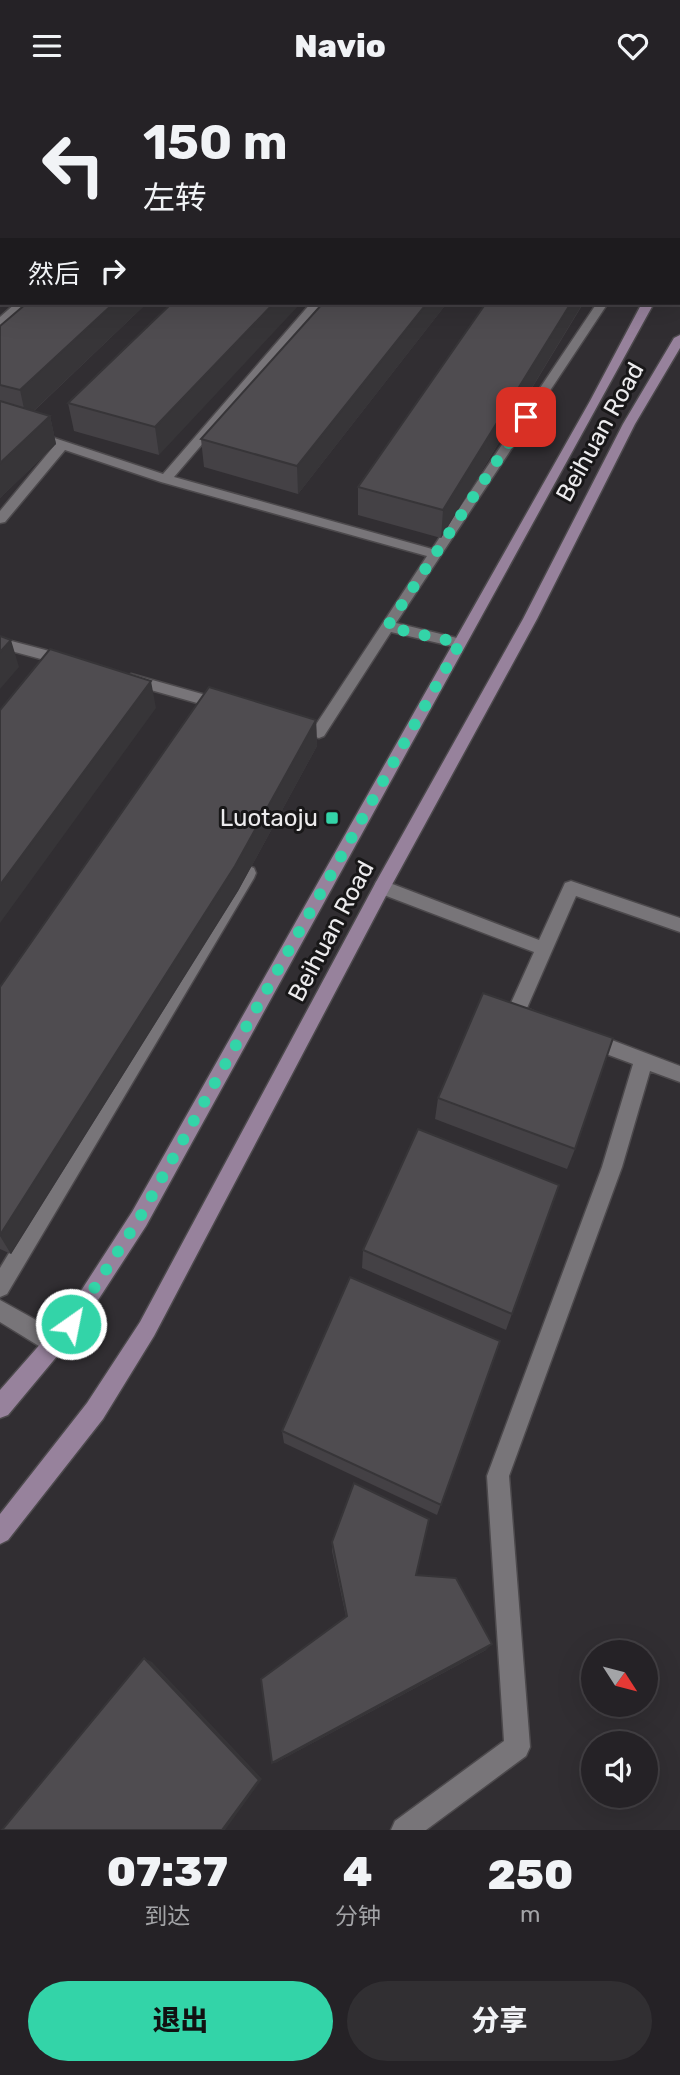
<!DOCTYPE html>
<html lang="zh">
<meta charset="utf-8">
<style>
:root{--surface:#252226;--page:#312f32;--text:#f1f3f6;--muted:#a3a4a7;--line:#423f43;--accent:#33d4a8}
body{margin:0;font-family:Rubik,"Noto Sans SC",sans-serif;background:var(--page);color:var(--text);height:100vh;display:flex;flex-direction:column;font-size:26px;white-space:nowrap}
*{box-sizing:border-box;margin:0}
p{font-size:23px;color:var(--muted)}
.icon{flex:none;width:38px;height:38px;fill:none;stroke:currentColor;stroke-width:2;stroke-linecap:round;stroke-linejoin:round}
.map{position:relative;height:1739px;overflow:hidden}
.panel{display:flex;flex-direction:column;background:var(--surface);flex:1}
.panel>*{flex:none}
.hud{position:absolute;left:0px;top:0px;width:681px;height:214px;box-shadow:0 7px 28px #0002,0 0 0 2px var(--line);background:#252226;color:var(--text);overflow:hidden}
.needle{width:46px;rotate:126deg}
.tools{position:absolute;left:581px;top:1549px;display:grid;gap:14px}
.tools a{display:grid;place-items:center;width:77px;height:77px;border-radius:50%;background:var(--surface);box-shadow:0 7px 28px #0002,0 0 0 2px var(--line);font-size:35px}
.pin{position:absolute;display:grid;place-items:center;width:60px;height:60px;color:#fff;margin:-30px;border-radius:14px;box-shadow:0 4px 10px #0006}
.me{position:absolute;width:77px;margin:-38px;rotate:33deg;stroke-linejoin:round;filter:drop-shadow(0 0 5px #0008)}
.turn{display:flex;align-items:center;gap:24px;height:147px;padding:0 28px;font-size:32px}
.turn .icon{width:91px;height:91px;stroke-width:2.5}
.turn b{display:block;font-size:49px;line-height:60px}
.then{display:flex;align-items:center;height:66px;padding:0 28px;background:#0003;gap:14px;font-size:26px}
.eta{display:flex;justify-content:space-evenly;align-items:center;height:119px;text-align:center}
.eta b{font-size:42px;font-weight:800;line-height:49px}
.action{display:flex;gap:14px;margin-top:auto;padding:14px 28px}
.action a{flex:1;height:80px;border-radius:42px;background:var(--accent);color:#111;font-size:28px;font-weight:800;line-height:80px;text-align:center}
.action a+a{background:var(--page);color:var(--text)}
header{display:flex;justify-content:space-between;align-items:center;height:91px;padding:0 28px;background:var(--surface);font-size:32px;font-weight:800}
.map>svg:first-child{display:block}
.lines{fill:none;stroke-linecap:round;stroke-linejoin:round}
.minor-casing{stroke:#4c494c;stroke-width:3}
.secondary-casing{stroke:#4c494c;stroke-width:3}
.trunk-casing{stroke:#4c494c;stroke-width:4}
.minor{fill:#787579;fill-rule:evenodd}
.secondary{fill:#97829c;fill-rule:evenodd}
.trunk{fill:#ca99d6;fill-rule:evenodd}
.wall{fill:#444145}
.shaded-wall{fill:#373538}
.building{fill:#4f4c50;stroke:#373538;stroke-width:2}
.route{stroke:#33d4a8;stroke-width:12;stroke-dasharray:0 21.6}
.poi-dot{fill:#33d4a8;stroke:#181718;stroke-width:2.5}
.labels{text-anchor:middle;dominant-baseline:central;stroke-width:6;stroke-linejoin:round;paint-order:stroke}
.street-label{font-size:24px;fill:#ecebed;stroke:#181718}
.poi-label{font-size:24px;fill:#ecebed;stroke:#181718;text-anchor:end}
</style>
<header><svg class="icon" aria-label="menu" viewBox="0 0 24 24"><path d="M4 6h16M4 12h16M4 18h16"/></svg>Navio<svg class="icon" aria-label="heart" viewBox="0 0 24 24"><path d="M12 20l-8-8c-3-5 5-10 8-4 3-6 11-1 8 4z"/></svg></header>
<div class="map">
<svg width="680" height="1739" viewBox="0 0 680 1739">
<rect width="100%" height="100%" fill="#312e32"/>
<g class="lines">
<defs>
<path id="minor" d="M375 0H387L374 2Z
M16 212H28L0 235V226Z
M311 212H323L174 386 432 458 597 212H608L396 532 465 549V555L460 557 391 541 324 645 319 647 291 639 288 635 296 630 315 635 427 465 161 391 65 359 5 431 0 432V420L54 355 0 337V329L163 383Z
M0 547 72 566 74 570 67 575 0 557Z
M131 583 227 610 229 614 222 619 126 592 124 588Z
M248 775 254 777 256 782 254 787 7 1203 0 1206V1177L242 777Z
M382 789 539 849 565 792 571 790 680 827V841L576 805 527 917 535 921 538 926 535 931 529 934 510 926 507 921 534 861 376 801 374 796 376 791Z
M588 940 680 975V991L650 980 622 1076 509 1385 530 1656 526 1665 426 1739H391L395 1730 504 1650 487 1385 602 1076 633 973 582 954 579 948 582 942Z
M0 1209 63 1244 66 1252 63 1260 55 1263 47 1260 0 1231Z"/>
<path id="secondary" d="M0 69H2V75H0Z
M0 137H2V143H0Z
M679 181H680V187H679Z
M642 212H654L146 1135 78 1240 8 1324 0 1327V1299L64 1226 132 1121 590 310Z
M680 244V257L635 333 537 528 388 801 154 1245 103 1328 8 1449 0 1453V1423L87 1312 140 1231 376 791 523 528 623 333 674 247Z"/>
<path id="trunk" d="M0 74H2V80H0Z
M0 89H2V95H0Z
M0 110H2V116H0Z
M679 118H680V124H679Z
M679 132H680V138H679Z
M679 161H680V167H679Z"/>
</defs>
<!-- minor casing -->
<use href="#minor" class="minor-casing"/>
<!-- secondary casing -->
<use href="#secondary" class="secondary-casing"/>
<!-- trunk casing -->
<use href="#trunk" class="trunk-casing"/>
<!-- minor -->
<use href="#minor" class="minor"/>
<!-- secondary -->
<use href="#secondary" class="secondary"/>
<!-- trunk -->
<use href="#trunk" class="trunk"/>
</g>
<!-- wall -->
<path class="wall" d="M27 212H147L34 320 50 325 56 353 0 407V235Z
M172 212 159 364 74 340 68 312Z
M323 212H447L298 403 204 376 201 348Z
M583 213 441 447 358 424V396Z
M316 629 317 655 238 800 11 1163 0 1158V896Z
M438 1007 575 1058 567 1078 435 1028Z
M559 1094 506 1239 362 1177 363 1159Z
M500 1250 437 1424 284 1352 282 1340Z
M332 1451 416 1484 486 1559 275 1672 346 1526 332 1460Z"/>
<!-- shaded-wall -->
<path class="shaded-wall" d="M2 179V211L0 212V181Z
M114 212H147L26 327 20 299Z
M274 212H301L159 364 155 336Z
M427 212H447L298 403 297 375Z
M571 212H583L441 447 443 419Z
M50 325 56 353 0 407V372Z
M11 549 19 576 0 598V561Z
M151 590 156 617 0 832V794Z
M316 629 317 655 238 800 11 1163 0 1145V1144Z
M492 1553 486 1559 275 1672H272Z
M144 1567 152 1571 262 1688 225 1739H222Z"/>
<!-- building -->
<path class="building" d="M0 149H2V179L0 181Z
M27 212H114L20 299 0 294V235Z
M172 212H274L155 336 68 312Z
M323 212H427L297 375 201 348Z
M486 212H571L443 419 358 396Z
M0 310 50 325 0 372Z
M0 545 11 549 0 561Z
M50 558 151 590 0 794V619Z
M209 596 316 629 235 775 0 1144V896Z
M483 902 613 947 575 1058 438 1007Z
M418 1038 559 1094 512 1223 363 1159Z
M350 1186 500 1250 441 1414 282 1340Z
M354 1392 429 1428 416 1484 456 1487 492 1553 272 1672 261 1588 347 1525 332 1451Z
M144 1567 259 1689 222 1739H2Z"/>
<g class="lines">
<!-- route -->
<path class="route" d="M71 1233 139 1128 460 552 387 536 526 326"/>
</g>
<!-- markers -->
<rect class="poi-dot" x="325" y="720" width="14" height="14" rx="3.5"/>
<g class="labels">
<!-- street labels -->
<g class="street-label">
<text transform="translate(600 341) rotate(-61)">Beihuan Road</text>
<text transform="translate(331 840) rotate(-62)">Beihuan Road</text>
</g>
<!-- poi labels -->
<g class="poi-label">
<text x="318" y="727">Luotaoju</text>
</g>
</g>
</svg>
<div class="tools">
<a><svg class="needle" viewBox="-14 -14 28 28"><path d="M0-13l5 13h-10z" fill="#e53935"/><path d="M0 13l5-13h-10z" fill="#a3a4a7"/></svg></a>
<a><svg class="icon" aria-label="sound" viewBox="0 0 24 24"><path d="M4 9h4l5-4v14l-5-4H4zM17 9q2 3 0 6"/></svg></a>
</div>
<div class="pin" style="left:526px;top:326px;background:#d93025"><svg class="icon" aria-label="arrive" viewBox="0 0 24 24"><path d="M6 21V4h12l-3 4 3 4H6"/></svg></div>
<svg class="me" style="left:71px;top:1233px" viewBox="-20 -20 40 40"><circle r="17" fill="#33d4a8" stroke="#fff" stroke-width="3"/><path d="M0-11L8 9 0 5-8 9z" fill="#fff"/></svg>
<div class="hud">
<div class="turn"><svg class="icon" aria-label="left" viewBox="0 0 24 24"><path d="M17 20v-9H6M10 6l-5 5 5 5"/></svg><div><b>150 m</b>左转</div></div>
<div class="then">然后<svg class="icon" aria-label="right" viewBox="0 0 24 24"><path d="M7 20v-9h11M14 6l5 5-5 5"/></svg></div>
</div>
</div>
<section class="panel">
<div class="eta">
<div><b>07:37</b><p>到达</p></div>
<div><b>4</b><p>分钟</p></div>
<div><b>250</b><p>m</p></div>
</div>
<div class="action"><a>退出</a><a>分享</a></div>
</section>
